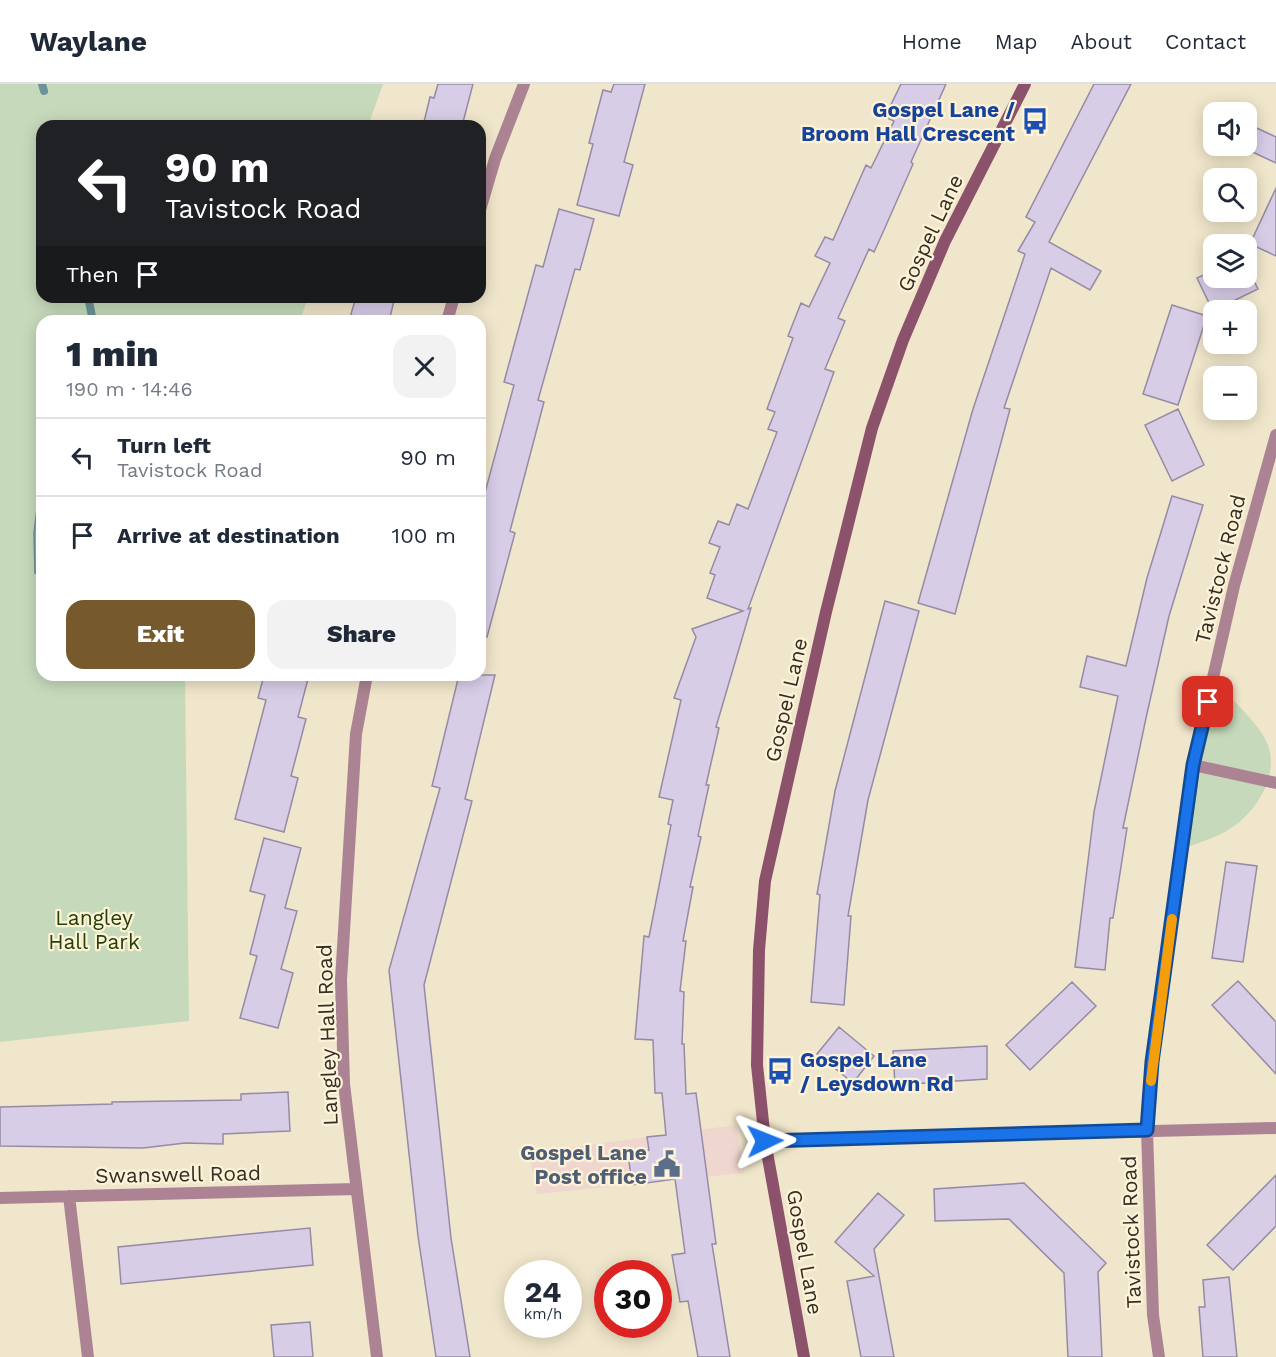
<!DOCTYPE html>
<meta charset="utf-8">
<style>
:root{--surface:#fff;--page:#f2f2f3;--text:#1f2937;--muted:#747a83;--line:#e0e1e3;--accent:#77592e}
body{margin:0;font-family:"Work Sans",sans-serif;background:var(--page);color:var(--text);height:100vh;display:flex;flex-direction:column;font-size:22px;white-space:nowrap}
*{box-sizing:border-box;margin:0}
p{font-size:20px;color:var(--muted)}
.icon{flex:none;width:33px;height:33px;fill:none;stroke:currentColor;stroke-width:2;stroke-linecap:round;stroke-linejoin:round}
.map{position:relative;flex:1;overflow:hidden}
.details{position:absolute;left:36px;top:231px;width:450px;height:366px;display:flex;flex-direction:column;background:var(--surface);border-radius:18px;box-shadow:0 3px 15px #0003}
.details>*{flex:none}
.banner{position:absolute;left:36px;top:36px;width:450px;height:183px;border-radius:18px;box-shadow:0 3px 15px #0003;background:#202124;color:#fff;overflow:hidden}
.controls{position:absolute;left:1203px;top:18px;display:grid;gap:12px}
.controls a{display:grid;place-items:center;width:54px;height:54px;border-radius:12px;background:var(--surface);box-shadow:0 3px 15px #0003;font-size:30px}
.speed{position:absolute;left:504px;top:1176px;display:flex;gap:12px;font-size:30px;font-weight:700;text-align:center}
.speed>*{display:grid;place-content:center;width:78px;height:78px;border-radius:50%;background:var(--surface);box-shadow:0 3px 15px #0003;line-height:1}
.speed small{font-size:15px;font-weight:400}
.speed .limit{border:9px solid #d22;background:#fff;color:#111}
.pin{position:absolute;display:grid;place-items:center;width:51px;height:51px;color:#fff;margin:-26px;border-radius:12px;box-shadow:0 3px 9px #0006}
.me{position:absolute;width:66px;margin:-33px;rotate:88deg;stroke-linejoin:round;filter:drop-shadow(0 0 4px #0008)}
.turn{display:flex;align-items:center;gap:21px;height:126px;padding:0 30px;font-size:27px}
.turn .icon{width:78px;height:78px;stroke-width:2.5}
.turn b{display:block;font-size:42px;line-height:51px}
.then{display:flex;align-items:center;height:57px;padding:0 30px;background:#0003;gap:12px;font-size:22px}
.round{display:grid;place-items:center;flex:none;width:63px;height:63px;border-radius:18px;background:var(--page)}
.summary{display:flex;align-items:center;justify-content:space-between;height:102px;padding:0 30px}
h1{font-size:36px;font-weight:800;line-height:45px}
.button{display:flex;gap:12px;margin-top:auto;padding:12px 30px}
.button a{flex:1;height:69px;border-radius:18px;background:var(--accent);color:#fff;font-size:24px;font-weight:800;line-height:69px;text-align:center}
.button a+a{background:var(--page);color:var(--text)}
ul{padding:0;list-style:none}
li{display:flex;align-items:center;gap:18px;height:78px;padding:0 30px;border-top:2px solid var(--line)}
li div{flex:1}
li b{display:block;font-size:22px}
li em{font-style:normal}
header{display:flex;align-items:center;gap:36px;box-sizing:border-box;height:84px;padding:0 30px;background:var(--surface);border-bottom:2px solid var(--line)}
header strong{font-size:28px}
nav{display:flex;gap:33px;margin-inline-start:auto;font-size:21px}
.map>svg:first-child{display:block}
.commercial{fill:#efd6ce}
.green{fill:#c6dabb}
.water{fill:#81bcc9;stroke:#6a9298;stroke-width:1.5}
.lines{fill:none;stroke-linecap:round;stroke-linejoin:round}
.stream{stroke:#6a9298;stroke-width:8}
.building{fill:#d7cde7;stroke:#968ba4;stroke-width:1.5}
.street{stroke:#ac8393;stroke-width:12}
.secondary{stroke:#8d526b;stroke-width:12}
.route-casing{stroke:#114b97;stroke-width:15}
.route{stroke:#1a73e8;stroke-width:10}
.slow{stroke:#f59e0b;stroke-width:10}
.labels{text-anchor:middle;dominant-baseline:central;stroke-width:4.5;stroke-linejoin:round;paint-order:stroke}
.transit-label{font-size:21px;font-weight:bold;fill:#164399;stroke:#fef3d8;text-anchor:end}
.street-label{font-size:21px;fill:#332f25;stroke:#fef3d8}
.park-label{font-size:21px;fill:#224305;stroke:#fef3d8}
.service-label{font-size:21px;font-weight:bold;fill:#4e5e75;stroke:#fef3d8;text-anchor:end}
</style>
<header>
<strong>Waylane</strong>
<nav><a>Home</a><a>Map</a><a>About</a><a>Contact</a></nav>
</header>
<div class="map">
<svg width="1276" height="1273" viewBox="0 0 1276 1273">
<rect width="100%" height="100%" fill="#f0e6cb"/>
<!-- commercial -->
<path class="commercial" d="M736 1041 744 1089 537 1110 529 1069Z"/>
<!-- green -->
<path class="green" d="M0 0H383L368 42H42V213H308L300 237H42V591H185L189 937 0 958Z
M1213 596C1230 614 1265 643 1270 668 1276 701 1250 736 1221 750 1208 756 1195 760 1182 765Z"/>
<!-- water -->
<path class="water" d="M42 385V493L35 489 34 449Z"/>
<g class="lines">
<!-- stream -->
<path class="stream" d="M42 0 44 7
M88 213 93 237"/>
</g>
<!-- building -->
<path class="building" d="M438 0H473L462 42H423L430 13 434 14Z
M614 0H645L624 78 633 81 619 132 577 121 593 60 589 59 603 6 611 8Z
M901 0H946L911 78 913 80 884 146 874 168 869 165 838 234 845 237 825 285 834 288 748 525 751 524 716 643 719 644 706 701H709L698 752 701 753 690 803H693L683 857H686L680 907 684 908 682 960H684L686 1010 696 1009 716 1160H712L730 1273H698L688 1217 680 1218 672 1171 685 1169 675 1095 632 1101 628 1069 649 1066 647 1053 666 1051 662 1009H655L653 956 635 955 644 852 649 853 671 741 668 740 673 716 659 713 681 616 674 614 696 553 692 545 743 527 707 514 715 491 710 489 720 463 709 459 718 437 729 441 737 420 748 425 777 348 768 345 775 328 767 325 793 254 788 252 801 219 809 223 830 179 815 172 825 153 833 156 866 81 871 84 894 37 885 33Z
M1094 0H1131L1049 158 1101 187 1090 206 1051 184 1004 324 1010 325 955 530 918 519 973 325 1025 170 1018 167 1035 138 1026 133Z
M1246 39 1276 53V79L1246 65Z
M1276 104V172L1250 160Z
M559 125 594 135 580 186 575 185 538 316 544 318 510 447 515 449 487 553 480 552V427L514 301 504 298 536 181 543 183Z
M1246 181 1258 205 1213 227 1197 194 1214 186V194H1246Z
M356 213H395L389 237H349Z
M1172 221 1207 232 1178 321 1143 310Z
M1178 325 1204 381 1172 397 1145 341Z
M1172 412 1203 421 1169 532 1146 634 1123 744H1127L1113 834H1110L1105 886 1075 883 1094 728 1118 612 1080 603 1087 572 1126 582 1147 494Z
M885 517 919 527 868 716 848 832H851L844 921 811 918 820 811 817 810 835 707Z
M264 591H309L298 633 306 635 291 692 298 694 284 748 235 735 266 616 258 614Z
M459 591H495L465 715 472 717 424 901 451 1154 470 1273H436L418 1152 389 886 440 704 432 702Z
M264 754 301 764 285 824 297 827 281 885 293 889 278 944 240 934 257 872 250 870 265 811 250 807Z
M1226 778 1257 782 1243 878 1212 874Z
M1238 897 1276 938V990L1212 921Z
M1072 898 1096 922 1030 986 1006 961Z
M839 943 874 972 853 999 817 970Z
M987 962V995L895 1001 893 967Z
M288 1008 290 1047 223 1050V1060L185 1059 143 1064 0 1062V1023L112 1020V1018L241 1016V1010Z
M1276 1091V1142L1233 1186 1207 1161Z
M1024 1099 1106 1179 1098 1188 1102 1273H1068L1064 1189 1009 1135 935 1137 934 1105Z
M878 1109 904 1131 874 1165 894 1273H861L847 1197 874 1192 835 1158Z
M310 1144 313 1181 121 1200 118 1163Z
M1229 1193 1237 1273H1203L1199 1223H1205L1203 1196Z
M310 1238 313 1273H274L271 1241Z"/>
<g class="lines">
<!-- street -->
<path class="street" d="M480 126 495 75 524 0
M447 237 454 213
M367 591 356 650 341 896 344 1000 377 1273
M1193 681 1276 699
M765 1057 1276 1044
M69 1112 88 1273
M0 1114 356 1105
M1159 1273 1153 1231 1147 1046 1152 978 1193 681 1234 502 1276 351"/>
<!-- secondary -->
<path class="secondary" d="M804 1273 765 1057 757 981 759 866 765 797 826 528 872 344 903 256 945 157 1025 0"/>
</g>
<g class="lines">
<defs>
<path id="route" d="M765 1057 1147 1046 1152 978 1193 681 1208 618"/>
</defs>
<!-- route casing -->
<use href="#route" class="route-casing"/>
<!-- route -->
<use href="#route" class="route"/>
<!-- slow -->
<path class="slow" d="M1151 997 1172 835"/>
</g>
<!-- icons -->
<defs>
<symbol id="bus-bare" viewBox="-9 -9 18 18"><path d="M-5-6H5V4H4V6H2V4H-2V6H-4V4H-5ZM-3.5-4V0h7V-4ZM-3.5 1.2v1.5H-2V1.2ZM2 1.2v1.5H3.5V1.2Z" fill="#1a4fb4" stroke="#fef3d8" stroke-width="2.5" paint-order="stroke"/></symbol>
<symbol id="civic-bare" viewBox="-9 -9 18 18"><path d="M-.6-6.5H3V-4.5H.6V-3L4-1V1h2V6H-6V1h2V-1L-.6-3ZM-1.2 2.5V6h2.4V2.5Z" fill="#5c6f8a" stroke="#fef3d8" stroke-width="2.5" paint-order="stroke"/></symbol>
</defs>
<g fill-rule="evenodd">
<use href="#bus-bare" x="1016" y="18" width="38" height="38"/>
<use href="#bus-bare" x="761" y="968" width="38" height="38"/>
<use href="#civic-bare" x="648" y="1061" width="38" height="38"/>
</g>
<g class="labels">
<!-- transit labels -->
<g class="transit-label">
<text x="1015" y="25">Gospel Lane /<tspan x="1015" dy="24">Broom Hall Crescent</tspan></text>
<text x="800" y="975" text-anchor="start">Gospel Lane<tspan x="800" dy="24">/ Leysdown Rd</tspan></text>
</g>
<!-- street labels -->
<g class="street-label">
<text transform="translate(930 149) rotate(-65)">Gospel Lane</text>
<text transform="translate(1220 485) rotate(-76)">Tavistock Road</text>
<text transform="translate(786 616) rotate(-77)">Gospel Lane</text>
<text transform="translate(327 951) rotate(-92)">Langley Hall Road</text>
<text transform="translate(178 1090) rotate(-1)">Swanswell Road</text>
<text transform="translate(1131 1148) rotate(-92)">Tavistock Road</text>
<text transform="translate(805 1168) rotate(80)">Gospel Lane</text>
</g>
<!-- park labels -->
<g class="park-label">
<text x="94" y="833">Langley<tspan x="94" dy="24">Hall Park</tspan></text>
</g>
<!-- service labels -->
<g class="service-label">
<text x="647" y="1068">Gospel Lane<tspan x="647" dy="24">Post office</tspan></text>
</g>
</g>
</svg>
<div class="controls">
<a><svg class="icon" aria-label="sound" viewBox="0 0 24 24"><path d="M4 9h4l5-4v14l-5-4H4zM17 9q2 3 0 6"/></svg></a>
<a><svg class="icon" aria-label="search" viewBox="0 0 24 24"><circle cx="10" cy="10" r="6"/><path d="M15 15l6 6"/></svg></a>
<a><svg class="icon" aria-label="layers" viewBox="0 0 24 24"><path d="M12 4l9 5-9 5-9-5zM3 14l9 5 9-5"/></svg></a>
<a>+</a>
<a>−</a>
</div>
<div class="speed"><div>24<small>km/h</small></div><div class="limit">30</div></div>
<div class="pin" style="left:1208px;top:618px;background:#d93025"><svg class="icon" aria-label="arrive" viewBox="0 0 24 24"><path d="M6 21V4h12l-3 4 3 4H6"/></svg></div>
<svg class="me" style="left:765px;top:1057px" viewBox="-20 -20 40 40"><path d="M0-17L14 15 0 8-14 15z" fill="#1a73e8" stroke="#fff" stroke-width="4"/></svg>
<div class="banner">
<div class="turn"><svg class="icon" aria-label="left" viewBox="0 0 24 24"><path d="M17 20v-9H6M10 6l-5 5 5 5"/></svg><div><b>90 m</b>Tavistock Road</div></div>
<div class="then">Then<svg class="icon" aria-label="arrive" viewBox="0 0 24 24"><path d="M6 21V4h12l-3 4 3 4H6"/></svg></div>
</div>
<section class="details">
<div class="summary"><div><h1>1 min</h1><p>190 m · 14:46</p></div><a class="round"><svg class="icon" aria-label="close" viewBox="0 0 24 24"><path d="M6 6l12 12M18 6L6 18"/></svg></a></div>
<ul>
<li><svg class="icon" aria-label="left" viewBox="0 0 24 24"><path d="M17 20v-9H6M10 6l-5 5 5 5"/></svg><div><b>Turn left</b><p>Tavistock Road</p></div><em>90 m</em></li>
<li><svg class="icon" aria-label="arrive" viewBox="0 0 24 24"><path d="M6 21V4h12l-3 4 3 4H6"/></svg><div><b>Arrive at destination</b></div><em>100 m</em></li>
</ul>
<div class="button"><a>Exit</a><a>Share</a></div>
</section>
</div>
